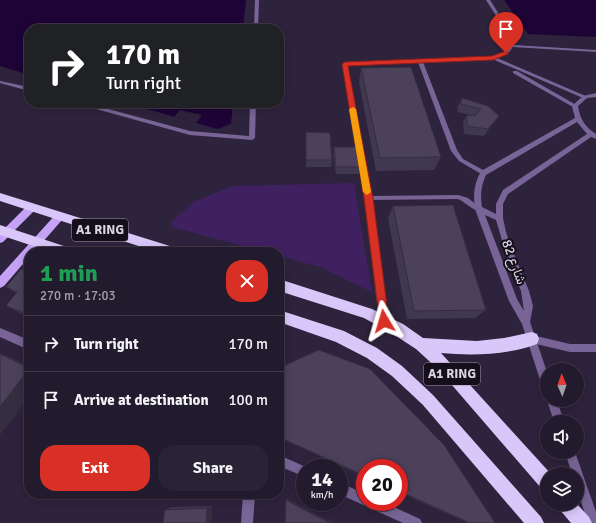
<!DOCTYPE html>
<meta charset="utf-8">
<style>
:root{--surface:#221a2d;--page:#2a2335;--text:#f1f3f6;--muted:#a2a1aa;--line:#3f3849;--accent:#d93025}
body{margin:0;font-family:Signika,Vazirmatn,sans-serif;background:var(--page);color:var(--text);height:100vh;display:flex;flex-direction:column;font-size:15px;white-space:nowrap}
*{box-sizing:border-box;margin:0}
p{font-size:13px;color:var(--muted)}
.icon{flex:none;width:22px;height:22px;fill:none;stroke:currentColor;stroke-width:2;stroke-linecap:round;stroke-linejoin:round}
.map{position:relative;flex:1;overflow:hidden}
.drawer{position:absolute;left:24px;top:247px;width:260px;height:252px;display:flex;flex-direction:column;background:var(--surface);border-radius:16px;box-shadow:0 2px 10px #0003,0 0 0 1px var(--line)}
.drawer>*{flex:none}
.hud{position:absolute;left:24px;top:24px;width:260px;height:84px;border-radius:16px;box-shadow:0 2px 10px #0003,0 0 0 1px var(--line);background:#202124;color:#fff;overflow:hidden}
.needle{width:26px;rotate:358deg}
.buttons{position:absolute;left:540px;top:363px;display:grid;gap:8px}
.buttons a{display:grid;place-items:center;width:44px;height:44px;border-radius:50%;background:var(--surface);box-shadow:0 2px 10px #0003,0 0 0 1px var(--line);font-size:20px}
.speed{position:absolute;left:296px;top:459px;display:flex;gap:8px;font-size:20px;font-weight:700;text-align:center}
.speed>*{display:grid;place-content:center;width:52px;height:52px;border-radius:50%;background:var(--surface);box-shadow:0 2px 10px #0003,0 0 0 1px var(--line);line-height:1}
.speed small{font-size:10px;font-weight:400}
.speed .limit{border:6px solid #d22;background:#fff;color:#111}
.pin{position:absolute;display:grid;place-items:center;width:34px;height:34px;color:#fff;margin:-41px -17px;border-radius:50% 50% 50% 0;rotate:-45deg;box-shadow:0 0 4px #0007}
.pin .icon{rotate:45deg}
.me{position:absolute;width:44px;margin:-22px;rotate:353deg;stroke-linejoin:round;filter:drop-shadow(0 0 3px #0008)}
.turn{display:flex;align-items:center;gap:14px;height:84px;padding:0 16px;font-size:18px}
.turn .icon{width:52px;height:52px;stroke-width:2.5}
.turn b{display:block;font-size:28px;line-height:34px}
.round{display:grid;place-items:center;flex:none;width:42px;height:42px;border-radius:16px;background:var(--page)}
.overview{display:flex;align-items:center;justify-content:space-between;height:68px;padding:0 16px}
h1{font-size:24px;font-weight:700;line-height:30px;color:#1e9e55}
.action{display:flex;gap:8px;margin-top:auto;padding:8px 16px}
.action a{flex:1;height:46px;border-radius:16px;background:var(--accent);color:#fff;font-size:16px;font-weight:700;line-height:46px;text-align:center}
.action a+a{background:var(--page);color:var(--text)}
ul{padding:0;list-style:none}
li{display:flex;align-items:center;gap:12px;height:56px;padding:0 16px;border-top:1px solid var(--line)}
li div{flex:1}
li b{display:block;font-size:15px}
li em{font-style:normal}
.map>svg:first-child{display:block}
.green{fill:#3f2061}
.water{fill:#1e0337}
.pier{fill:#2e233c}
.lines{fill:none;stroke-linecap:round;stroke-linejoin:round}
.lane{fill:#786496;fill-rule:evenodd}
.street{fill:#786496;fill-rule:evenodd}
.primary{fill:#c5a2f5;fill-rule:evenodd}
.highway{fill:#dac7f9;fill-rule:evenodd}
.wall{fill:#40384e}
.shaded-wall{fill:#342e40}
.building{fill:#4b415b;stroke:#342e40}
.route{fill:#d93025;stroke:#8d1f18}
.slow{fill:#f59e0b}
.labels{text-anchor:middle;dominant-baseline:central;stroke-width:4;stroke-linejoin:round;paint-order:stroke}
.shield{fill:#140f1a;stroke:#9f98a7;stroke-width:1}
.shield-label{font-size:13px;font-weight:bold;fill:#dad3e4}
.street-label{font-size:14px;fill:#dad3e4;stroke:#140f1a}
</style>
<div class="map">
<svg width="596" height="523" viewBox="0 0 596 523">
<rect width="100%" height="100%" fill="#2e233c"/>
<!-- green -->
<path class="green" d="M354 183 372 292 320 267 279 256V252H265L172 227 171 222 194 202 232 186Z"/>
<!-- water -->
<path class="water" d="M0 0H246L243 29H29V75L0 66Z
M504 0H596V37L528 34Z
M126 103H233L231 124 217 129Z"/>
<!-- pier -->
<path class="pier" d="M180 110 202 115 196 123 174 117Z"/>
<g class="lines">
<!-- lane -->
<path class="lane" d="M255 0H259L258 29H254Z
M486 0H490L513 36 514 45 596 50V52L513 47 508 54 497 58 588 97 585 99 583 98 492 59 423 62 457 150 463 159 485 171 486 173 483 175 459 161 451 151 418 62 348 65 371 196 458 195 468 198 482 209 481 211C474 212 465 202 458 199L371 200 387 321 386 324 383 325 380 324 379 321 365 198 343 64 345 63 492 57 504 52 510 46 509 36Z
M513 71H517L578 106 577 107H573L513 73Z
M0 81 29 87V91L0 83Z
M77 103H86L190 131 249 136 250 103H256L255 138 252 140 190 135 78 104Z
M532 335 570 344H596V352H570L532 343 529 342 528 339 529 336Z"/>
<!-- street -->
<path class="street" d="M596 93V97L587 98 578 106C580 119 585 127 596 134V139L591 137 508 194 503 204V218L506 232 511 247 529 291 533 306 530 322 547 372V391L544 389 542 386 522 324 509 301 475 209C473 195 474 184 481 171L575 118 572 106 573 105 583 96ZM577 122 587 134 503 190 496 204V214L482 207C480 195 481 186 486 175ZM485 215 496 220 504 247 521 291 524 311 517 299Z
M0 328 29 340V350L0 337Z
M547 400H557L564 422H554Z
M565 452H575L596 512V523H588L577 489V474H572Z
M279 455 308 468H305V477L279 466Z
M339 482 365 494V502H383L420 519 422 523H403L339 494Z
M243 494H255L253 523H241Z"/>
<!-- primary -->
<path class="primary" d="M31 204 34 205 36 208 34 211 3 242 0 243V233L28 205Z
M59 213 64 217 62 220 34 252H29V257L4 286 0 288V276L56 214Z"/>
<!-- highway -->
<path class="highway" d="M0 193 173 247 177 248 179 252H157L0 201Z
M0 225 70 248 72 252H51L0 235Z
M279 279 372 309 403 324 423 338 477 341 504 338 532 332 537 334 539 339 537 344C508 355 472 356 441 353L551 474H547V490L541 488 439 370 416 349 393 334 364 318 279 291Z
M279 310 344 331 377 348 402 366 433 395 541 517 544 523H524L423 405 392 376 367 358 336 342 279 322Z
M558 504H577L589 517 592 523H571L560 510Z"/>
</g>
<!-- wall -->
<path class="wall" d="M361 68 441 157 434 170 376 171 359 82Z
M462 98 499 116 494 123 484 136 464 134 463 122 467 115 475 116 457 112 458 106Z
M306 132 332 160 331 167H306Z
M334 147 361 167 359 174H336L333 154Z
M393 206 486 310 475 318 407 319 388 218Z
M29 272V317L22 314 6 306 16 293 6 287Z
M319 350 370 369 444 445 495 523H468L399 492V468H365V477L282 439 281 438V367Z
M212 506 211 523H163L165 510 172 507Z"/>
<!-- shaded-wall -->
<path class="shaded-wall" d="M499 116 494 123 484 136 488 129Z
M0 353 11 357 29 366V368L0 354Z
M29 369V397L0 435V407Z
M287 498 335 523H330L286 500Z
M212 506 211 523H206L207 508Z"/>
<!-- building -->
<path class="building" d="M411 67 441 157 380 158 361 68Z
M462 98 488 106 499 116 488 129 467 126V115L475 116 481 109 461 104Z
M306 132 330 133 332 160H306Z
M334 147H358L361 167H336Z
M453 205 486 310 414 311 393 206Z
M21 269 29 272V315L6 306 17 292 6 287Z
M319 350 370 369 444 445 495 523H470L399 491V468H365V476L281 438V367Z
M0 354 29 368V369L0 407Z
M286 500 330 523H285Z
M207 508 206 523H163L165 510Z"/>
<!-- route -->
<path class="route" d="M506 51 509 53 508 54 493 60 348 66 373 198 389 321 387 324H380L364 198 342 64 345 62 492 56Z"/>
<!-- slow -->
<path class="slow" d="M353 107 356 109 371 192 367 195 363 192 349 109Z"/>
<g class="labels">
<!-- shield labels -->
<g class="shield">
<rect x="72" y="219" width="56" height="22" rx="3"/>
<rect x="424" y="363" width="56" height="22" rx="3"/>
</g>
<g class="shield-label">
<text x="100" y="230">A1 RING</text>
<text x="452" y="374">A1 RING</text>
</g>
<!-- street labels -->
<g class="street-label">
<text transform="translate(514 262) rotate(70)">شارع 82</text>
</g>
</g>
</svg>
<div class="buttons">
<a><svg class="needle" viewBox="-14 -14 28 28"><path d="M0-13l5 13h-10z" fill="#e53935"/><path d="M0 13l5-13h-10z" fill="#a2a1aa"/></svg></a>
<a><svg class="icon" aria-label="sound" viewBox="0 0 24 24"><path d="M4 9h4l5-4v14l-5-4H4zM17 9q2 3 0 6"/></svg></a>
<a><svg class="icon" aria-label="layers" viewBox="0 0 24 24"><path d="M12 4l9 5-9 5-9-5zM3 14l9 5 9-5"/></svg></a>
</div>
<div class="speed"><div>14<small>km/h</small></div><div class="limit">20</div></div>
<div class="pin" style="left:506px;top:53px;background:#d93025"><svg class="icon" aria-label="arrive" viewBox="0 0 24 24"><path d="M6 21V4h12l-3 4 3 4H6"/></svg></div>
<svg class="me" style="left:384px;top:321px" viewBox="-20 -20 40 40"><path d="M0-17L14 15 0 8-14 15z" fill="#d93025" stroke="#fff" stroke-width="4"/></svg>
<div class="hud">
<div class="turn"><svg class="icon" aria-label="right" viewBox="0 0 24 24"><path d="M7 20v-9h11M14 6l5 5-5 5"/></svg><div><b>170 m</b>Turn right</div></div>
</div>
<section class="drawer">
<div class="overview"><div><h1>1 min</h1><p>270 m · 17:03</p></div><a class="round" style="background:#d93025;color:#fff"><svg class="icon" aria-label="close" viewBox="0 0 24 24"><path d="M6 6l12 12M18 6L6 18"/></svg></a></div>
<ul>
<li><svg class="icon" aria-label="right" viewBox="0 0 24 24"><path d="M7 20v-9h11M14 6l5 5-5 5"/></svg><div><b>Turn right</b></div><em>170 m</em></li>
<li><svg class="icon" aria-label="arrive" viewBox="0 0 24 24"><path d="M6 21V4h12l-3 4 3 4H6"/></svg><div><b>Arrive at destination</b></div><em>100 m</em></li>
</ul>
<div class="action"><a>Exit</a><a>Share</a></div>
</section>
</div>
